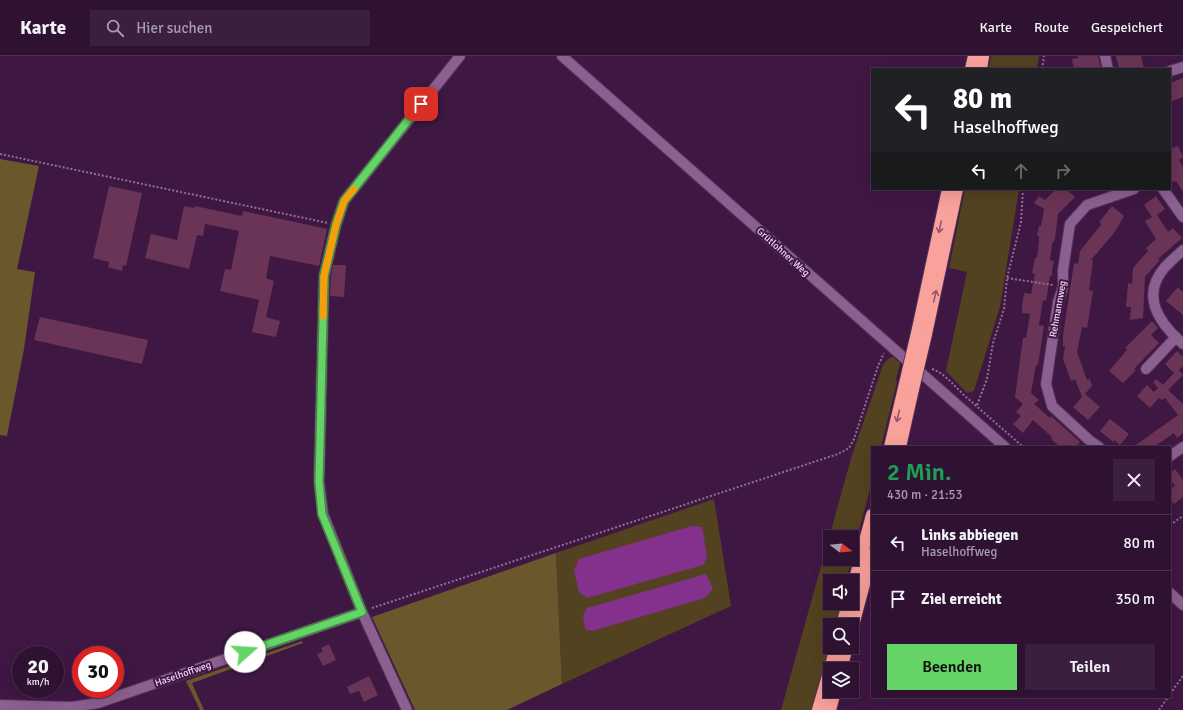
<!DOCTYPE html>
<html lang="de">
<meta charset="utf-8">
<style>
:root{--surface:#2f1132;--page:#3b1f3e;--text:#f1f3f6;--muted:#a79dac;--line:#4a314d;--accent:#65d467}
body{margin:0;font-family:Signika,sans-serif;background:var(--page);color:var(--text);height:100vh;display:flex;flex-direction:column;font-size:15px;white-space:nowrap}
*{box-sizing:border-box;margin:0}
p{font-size:13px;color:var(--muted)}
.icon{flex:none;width:22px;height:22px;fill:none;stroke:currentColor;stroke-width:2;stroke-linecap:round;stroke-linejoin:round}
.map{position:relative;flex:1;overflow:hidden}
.details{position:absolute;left:871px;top:390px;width:300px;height:252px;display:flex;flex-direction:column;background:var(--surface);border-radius:0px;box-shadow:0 4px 16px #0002,0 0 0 1px var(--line)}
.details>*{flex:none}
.guide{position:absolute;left:871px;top:12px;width:300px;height:122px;border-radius:0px;box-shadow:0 4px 16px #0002,0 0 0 1px var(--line);background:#202124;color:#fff;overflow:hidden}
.needle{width:26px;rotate:106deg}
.buttons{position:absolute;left:823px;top:474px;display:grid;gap:8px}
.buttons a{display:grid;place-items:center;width:36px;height:36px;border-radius:0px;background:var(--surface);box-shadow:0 4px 16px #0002,0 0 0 1px var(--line);font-size:20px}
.speed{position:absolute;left:12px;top:590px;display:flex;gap:8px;font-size:20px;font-weight:700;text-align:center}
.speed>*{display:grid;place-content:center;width:52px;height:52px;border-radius:50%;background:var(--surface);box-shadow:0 4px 16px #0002,0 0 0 1px var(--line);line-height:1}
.speed small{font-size:10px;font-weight:400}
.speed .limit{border:6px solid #d22;background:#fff;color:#111}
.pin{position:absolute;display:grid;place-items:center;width:34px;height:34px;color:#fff;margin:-17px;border-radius:8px;box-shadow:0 2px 6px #0006}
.me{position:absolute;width:44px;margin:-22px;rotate:71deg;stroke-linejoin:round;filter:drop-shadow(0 0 3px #0008)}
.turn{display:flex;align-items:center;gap:14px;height:84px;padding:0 16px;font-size:18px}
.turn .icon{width:52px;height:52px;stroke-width:2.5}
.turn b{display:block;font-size:28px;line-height:34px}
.lanes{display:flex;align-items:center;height:38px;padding:0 16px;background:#0003;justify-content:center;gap:20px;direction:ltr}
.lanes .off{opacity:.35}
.round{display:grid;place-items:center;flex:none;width:42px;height:42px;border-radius:0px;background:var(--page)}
.overview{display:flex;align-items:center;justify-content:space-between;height:68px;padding:0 16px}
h1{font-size:24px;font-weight:600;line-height:30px;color:#1e9e55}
.cta{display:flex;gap:8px;margin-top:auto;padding:8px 16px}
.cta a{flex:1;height:46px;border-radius:0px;background:var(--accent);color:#111;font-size:16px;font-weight:600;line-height:46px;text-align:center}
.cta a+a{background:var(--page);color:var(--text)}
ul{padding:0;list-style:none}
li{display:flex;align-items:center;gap:12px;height:56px;padding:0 16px;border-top:1px solid var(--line)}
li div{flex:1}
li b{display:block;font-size:15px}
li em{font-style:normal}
header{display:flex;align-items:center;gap:24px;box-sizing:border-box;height:56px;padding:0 20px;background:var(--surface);border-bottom:1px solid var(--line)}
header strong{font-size:19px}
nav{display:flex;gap:22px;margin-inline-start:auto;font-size:14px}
.search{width:280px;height:36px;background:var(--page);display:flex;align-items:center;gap:10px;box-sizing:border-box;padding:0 14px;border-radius:0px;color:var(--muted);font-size:15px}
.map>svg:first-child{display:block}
.green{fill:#53421f}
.forest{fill:#6b572c}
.water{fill:#84308d}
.building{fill:#6a3456}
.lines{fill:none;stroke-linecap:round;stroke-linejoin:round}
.minor-casing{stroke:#543358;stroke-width:12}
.highway-casing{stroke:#543358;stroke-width:14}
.path{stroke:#917094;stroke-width:2;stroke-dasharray:2 2;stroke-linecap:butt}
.minor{stroke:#8b5f8f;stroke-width:10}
.highway{stroke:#f9a19b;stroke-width:12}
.highway-bridge-casing{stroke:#543358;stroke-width:14;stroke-linecap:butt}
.highway-bridge{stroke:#f9a19b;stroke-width:12}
.oneway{stroke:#93556b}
.route-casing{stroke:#428a43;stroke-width:10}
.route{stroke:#65d467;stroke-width:7}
.slow{stroke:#f59e0b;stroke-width:7}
.labels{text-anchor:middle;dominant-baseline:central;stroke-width:4;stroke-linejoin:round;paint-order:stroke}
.street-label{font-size:10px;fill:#eed5f0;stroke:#3f1743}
</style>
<header>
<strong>Karte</strong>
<div class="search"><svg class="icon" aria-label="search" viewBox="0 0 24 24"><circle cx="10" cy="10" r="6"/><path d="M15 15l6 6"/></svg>Hier suchen</div>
<nav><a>Karte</a><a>Route</a><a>Gespeichert</a></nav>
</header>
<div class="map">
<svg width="1183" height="654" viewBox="0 0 1183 654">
<rect width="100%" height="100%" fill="#3f1743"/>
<!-- green -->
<path class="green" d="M991 0H1039L1037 13H989Z
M965 133H1019L1000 251 974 335 967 337 946 315 967 216 949 212Z
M893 301 900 307 896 324 897 326 881 391H872V426L852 501V481H830V503H852L846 525H830V547H841L835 569H830V590L813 654H781L852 399 883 309 889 302Z
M714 443 731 550 562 628 556 497Z"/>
<!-- forest -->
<path class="forest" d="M0 103 39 110 17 213 35 216 24 293 7 380 0 379Z
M556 497 562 628 507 654H415L372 561Z
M302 585 303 587 192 627 204 654H200L186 625Z"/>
<!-- water -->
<path class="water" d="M692 470 702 471 707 501 703 509 587 542 579 536 574 514 579 503Z
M706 518 713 533 705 542 592 575 585 573 583 560 587 552Z"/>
<!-- building -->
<path class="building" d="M1078 0H1098L1101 13H1074L1072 3 1078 2Z
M1116 0H1141L1144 13H1119Z
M1183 22V41L1170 46V27Z
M1170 88 1172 92 1178 90 1183 101 1179 104 1183 111V136L1176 125 1173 126 1170 121Z
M109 130 142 137 126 210 123 209 122 215 108 211 109 206 93 202Z
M1056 133H1066L1075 141 1058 158 1055 183 1052 188 1050 204 1054 205 1052 215V220H1050L1046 245 1043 244 1039 269 1044 270 1038 309H1036L1031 337 1039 344 1034 348 1050 362 1051 360 1080 386 1076 391H1060L1051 383 1052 381 1033 364 1023 377 1013 368 1021 360 1016 356 1023 348 1015 341 1023 282H1026L1030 258 1022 257V250L1024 237 1031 238 1035 218 1032 217 1035 202H1037L1039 186V180H1037L1039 170H1041L1044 153 1034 147 1039 140 1045 144Z
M1156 140 1165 153 1157 159 1168 176 1173 172 1182 182 1158 203 1160 204 1145 221 1143 262 1130 264 1131 251H1126L1128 227 1132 228 1133 212 1148 195 1146 192 1156 183 1145 165 1152 161 1144 149Z
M184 150 195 152V150L242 160 243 155 327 173 319 210 270 200 266 222 274 225 266 261 280 265 276 281 252 276 259 244 220 235 225 213 231 214 239 175 205 168 203 180 197 179 189 213 145 202 151 178 177 184Z
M1112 150 1124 160 1114 177 1091 204H1093L1089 234 1093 235 1087 272 1082 271 1077 296 1087 324 1090 323 1092 330 1085 338 1100 351 1088 364 1073 351 1082 341 1075 323 1071 325 1063 303 1065 290H1063V279L1074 207 1078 208 1080 195 1101 169 1099 164 1100 165Z
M333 209H346L344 241 330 240 331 220Z
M1178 231 1183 236V259L1166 245Z
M40 261 148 284 142 308 34 284Z
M1152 265 1158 272 1151 279 1159 287 1134 313 1136 314 1123 327 1109 315 1127 294 1125 292Z
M1177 295 1183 301V310L1179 314 1183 319 1168 334 1183 348V377L1177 382 1174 377 1154 391H1133L1178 359 1165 342 1162 344 1159 342 1150 352 1137 340 1147 329 1154 336 1158 332 1153 326 1156 323 1163 329 1174 317 1165 308Z
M1110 363 1129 378 1120 389 1114 384 1113 386 1100 375Z
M1175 413 1183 424V441L1174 448 1170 442V433L1175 430 1170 422V417Z
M329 588 336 604 323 610 317 598 323 596 321 592Z
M369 620 378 639 364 646 359 635 350 638 347 631Z"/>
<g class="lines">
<defs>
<path id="minor" d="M562 0 1005 391
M1105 0 1108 13
M1170 15 1183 11
M1163 133 1183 161
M1183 194C1177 199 1171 205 1165 211 1140 240 1159 267 1183 288
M1146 313 1176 281
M1099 391 1089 384 1052 350 1046 328 1058 246 1063 231V214L1070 168 1087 149 1134 133
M1170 400 1183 391
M1170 537 1183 549
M0 649 72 651 98 647 362 556
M407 654 362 556 323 458 319 426 324 220 336 169 344 145 460 0"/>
<path id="highway" d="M971 13 974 0
M981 13 983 0
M918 273 948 133
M926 278 957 133
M890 391 905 328
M900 391 913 333
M852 534 872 459
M842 569 848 547
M852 573 872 498
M830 613 836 591
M841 613 847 591
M818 654 830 613
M830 654 835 635"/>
</defs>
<!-- minor casing -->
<use href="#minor" class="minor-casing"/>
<!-- highway casing -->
<use href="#highway" class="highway-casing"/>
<!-- path -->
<path class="path" d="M1042 13 1044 0
M0 98 328 167
M1007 222 1053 229
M932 313C946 318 954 330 965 340 984 357 1004 374 1023 391
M977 349 987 323 993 287 1004 253 1007 222 1021 166 1023 133
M1170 469 1183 460
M372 552 838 398 849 392 854 383 878 310 884 297
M1170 638 1183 620
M1159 654 1168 641"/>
<!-- minor -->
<use href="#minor" class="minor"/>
<!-- highway -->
<use href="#highway" class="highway"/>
<defs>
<path id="highway-bridge" d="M905 328 918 273
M913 333 926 278"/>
</defs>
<!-- highway-bridge casing -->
<use href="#highway-bridge" class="highway-bridge-casing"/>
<!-- highway-bridge -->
<use href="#highway-bridge" class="highway-bridge"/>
</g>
<!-- one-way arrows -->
<defs><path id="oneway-shaft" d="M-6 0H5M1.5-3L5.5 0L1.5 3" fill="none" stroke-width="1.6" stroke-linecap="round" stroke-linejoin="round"/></defs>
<g class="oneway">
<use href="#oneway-shaft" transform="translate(940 171) rotate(102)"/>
<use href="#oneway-shaft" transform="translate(935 240) rotate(-77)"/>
<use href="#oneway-shaft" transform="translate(898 360) rotate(104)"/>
</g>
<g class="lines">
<defs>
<path id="route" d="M245 596 362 556 322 458 319 426 324 220 336 169 344 145 421 48"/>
</defs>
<!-- route casing -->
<use href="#route" class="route-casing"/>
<!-- route -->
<use href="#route" class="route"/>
<!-- slow -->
<path class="slow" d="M323 260 324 220 336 169 344 145 354 133"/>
</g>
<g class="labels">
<!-- street labels -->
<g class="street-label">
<text transform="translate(783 196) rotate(42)">Grütlohner Weg</text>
<text transform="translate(1058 253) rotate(-80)">Rehmannweg</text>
<text transform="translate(183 618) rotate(-19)">Haselhoffweg</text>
</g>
</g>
</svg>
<div class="buttons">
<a><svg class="needle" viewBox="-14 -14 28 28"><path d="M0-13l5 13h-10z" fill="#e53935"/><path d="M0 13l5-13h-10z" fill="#a79dac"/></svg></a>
<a><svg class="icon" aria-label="sound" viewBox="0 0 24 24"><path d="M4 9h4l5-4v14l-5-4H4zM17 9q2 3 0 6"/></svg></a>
<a><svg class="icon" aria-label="search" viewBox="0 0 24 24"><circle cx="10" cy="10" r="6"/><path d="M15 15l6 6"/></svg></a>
<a><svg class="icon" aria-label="layers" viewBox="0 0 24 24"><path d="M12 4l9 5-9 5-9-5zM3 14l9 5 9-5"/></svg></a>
</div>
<div class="speed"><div>20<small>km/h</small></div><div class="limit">30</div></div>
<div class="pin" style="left:421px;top:48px;background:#d93025"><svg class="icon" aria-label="arrive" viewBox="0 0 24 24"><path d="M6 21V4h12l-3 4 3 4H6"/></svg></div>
<svg class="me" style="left:245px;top:596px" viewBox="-20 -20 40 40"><circle r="19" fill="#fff"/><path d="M0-13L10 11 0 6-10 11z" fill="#65d467"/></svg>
<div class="guide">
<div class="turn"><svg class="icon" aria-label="left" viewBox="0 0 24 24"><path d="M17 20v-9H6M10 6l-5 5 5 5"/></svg><div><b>80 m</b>Haselhoffweg</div></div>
<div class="lanes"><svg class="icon" aria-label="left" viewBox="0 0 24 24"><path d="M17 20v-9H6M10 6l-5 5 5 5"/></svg><svg class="icon off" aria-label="ahead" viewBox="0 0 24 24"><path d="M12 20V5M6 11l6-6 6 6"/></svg><svg class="icon off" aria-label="right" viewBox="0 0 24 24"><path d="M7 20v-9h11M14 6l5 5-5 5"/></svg></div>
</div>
<section class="details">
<div class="overview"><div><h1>2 Min.</h1><p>430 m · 21:53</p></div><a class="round"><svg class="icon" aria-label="close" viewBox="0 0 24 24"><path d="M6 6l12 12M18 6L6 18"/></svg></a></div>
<ul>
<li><svg class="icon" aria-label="left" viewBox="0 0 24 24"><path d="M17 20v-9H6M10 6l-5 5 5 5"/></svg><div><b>Links abbiegen</b><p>Haselhoffweg</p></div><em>80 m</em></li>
<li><svg class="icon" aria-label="arrive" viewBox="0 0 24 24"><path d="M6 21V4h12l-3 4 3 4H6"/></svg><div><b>Ziel erreicht</b></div><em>350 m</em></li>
</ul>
<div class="cta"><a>Beenden</a><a>Teilen</a></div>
</section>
</div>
